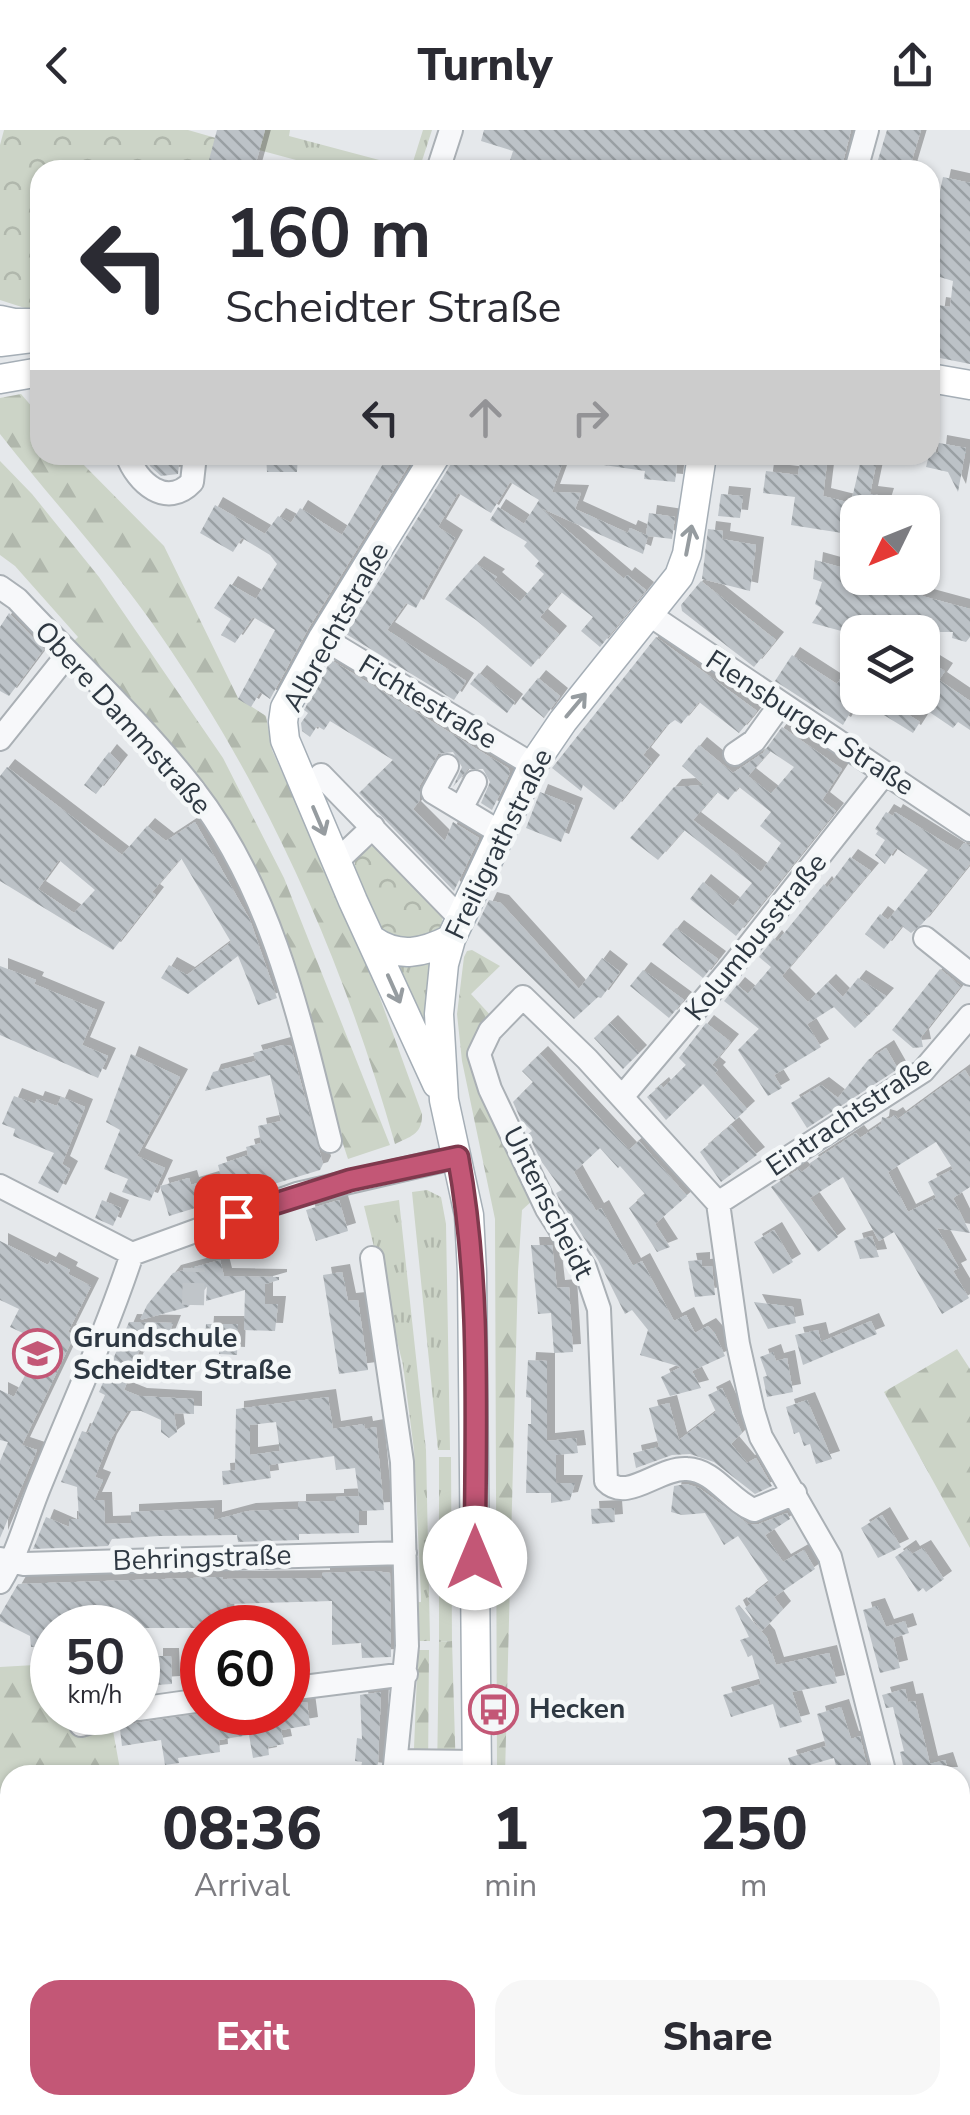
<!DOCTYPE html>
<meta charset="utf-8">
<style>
:root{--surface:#fff;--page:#f7f7f7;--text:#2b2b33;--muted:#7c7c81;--accent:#c35776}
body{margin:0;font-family:"Nunito Sans",sans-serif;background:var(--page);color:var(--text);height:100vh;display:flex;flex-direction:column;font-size:38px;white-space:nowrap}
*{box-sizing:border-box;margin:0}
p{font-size:32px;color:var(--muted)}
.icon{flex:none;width:55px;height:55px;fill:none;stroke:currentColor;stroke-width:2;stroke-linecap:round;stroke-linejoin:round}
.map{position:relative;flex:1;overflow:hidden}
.details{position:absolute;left:0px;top:1635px;width:970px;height:350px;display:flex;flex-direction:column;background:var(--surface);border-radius:30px 30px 0 0;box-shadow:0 2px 8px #0004}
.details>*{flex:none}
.guide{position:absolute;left:30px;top:30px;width:910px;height:305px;border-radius:30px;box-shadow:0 2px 8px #0004;background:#fff;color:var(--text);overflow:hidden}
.needle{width:65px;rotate:227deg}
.controls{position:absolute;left:840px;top:365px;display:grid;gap:20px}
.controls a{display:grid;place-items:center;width:100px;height:100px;border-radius:20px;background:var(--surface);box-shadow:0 2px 8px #0004;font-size:50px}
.speed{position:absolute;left:30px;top:1475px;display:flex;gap:20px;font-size:50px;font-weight:700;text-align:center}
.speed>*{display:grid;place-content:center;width:130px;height:130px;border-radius:50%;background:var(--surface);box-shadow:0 2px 8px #0004;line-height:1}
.speed small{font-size:25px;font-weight:400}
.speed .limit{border:15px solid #d22;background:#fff;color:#111}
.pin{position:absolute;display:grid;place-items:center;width:85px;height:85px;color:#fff;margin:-42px;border-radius:20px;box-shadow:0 5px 15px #0006}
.me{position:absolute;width:110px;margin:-55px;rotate:0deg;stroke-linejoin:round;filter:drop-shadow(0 0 8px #0008)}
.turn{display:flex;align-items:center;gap:35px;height:210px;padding:0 30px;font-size:45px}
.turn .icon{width:130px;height:130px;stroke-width:2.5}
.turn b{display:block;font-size:70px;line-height:85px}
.lanes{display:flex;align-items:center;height:95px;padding:0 30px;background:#0003;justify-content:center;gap:50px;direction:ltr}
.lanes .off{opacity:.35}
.eta{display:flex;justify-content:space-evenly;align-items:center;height:170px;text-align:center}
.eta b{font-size:60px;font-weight:800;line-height:70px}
.action{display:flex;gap:20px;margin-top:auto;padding:20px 30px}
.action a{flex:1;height:115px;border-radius:30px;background:var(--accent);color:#fff;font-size:40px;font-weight:800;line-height:115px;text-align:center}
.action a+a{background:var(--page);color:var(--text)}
header{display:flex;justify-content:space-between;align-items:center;height:130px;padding:0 30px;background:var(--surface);font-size:45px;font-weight:800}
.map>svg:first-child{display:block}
.grass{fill:url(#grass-tufts)}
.forest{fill:url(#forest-firs)}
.park{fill:url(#park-crowns)}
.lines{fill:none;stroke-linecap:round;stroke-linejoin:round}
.stream{stroke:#a4bac7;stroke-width:5}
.building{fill:url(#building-back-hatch);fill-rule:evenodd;filter:url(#shadow)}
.minor-tunnel{stroke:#c0c5c9;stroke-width:22;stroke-dasharray:22 11;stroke-linecap:butt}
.minor-casing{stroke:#aab0b5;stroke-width:26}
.major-casing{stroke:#a5aeb6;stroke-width:31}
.minor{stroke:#f7f8fa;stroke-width:22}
.major{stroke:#fff;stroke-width:28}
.oneway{stroke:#969ca0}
.route-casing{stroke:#7f394d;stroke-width:25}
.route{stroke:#c35776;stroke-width:18}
.labels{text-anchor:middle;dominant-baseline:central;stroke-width:9;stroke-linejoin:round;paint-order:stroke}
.street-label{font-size:28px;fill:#2e3842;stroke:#f4f7f8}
.poi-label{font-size:28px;font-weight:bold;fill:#2e3842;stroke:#f4f7f8;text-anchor:start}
</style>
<header><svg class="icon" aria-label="back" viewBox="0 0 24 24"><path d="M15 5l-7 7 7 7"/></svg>Turnly<svg class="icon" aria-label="share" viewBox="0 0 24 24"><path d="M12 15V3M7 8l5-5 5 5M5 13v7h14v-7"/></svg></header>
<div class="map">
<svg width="970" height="1985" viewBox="0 0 970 1985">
<defs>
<pattern id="grass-tufts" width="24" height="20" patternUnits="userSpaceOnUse" patternTransform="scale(2.5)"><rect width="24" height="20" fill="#ccd4c7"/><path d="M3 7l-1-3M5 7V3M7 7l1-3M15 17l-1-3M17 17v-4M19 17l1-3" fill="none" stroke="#b0b7ac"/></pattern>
<pattern id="forest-firs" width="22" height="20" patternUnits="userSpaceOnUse" patternTransform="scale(2.5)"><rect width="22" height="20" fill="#ccd4c7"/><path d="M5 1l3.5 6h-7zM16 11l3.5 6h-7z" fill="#b0b7ac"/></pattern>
<pattern id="park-crowns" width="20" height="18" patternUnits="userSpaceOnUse" patternTransform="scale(2.5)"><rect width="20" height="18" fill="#ccd4c7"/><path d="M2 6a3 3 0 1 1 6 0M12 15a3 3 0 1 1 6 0" fill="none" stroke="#b0b7ac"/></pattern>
<pattern id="building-back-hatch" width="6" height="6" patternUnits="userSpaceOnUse" patternTransform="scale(2.5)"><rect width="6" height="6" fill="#bcc2c7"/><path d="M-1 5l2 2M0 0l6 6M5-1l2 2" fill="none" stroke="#999fa3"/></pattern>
<filter id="shadow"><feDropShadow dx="8" dy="-8" stdDeviation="0" flood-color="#0004"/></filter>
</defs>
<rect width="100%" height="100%" fill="#e5e8eb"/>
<!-- grass -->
<path class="grass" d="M265 0H290L289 6 398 35 400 32 412 35 423 0H432L419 40H333L259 20Z
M432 826 430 909 395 832Z
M427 1060 441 1067 446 1094 450 1320H438L412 1062Z
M399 1070 426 1320 430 1511H419L418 1472H421V1466L414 1320 403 1235 364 1076Z
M439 1327H451L452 1511 439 1512Z"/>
<!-- forest -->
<path class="forest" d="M21 264 40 286V325H74L164 416 238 568 266 586 272 620 367 832 422 984C423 1004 410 1007 395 1014 343 830 270 664 161 506 113 435 53 372 0 304V268Z
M0 331 32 364 99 447 223 628 284 748 390 1015 348 1029 257 754 71 514 78 507 15 436 0 425Z
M472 820 500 836 471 864 492 887 477 905 532 1071 522 1080 518 1142 505 1645 497 1635 495 1089 462 931 457 884 464 827 467 821Z
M957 1219 970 1239V1418L884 1262Z
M452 1511 456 1645H437L439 1512Z
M418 1520H429L428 1645H409L414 1618Z
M52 1534V1582L79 1583 82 1602 112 1595 121 1645H10V1701L0 1698V1537Z
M960 1743H970V1985H840L804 1975H960Z
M515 1975H723L754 1985H516Z"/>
<!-- park -->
<path class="park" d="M4 0H188L258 20 253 38 256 40H40V178L28 179 0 170V15Z
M374 715 440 780 443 792 434 807 414 815 383 802 354 738 356 726Z"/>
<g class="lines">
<!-- stream -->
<path class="stream" d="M0 1665 10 1667"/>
</g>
<!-- building -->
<path class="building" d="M217 0H265L254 40H201L209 30Z
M484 0H851L841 40H507L513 21 481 11Z
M887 0H921L909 40H875Z
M943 47 970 53V234L930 226V203L934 204 938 175 950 177 953 151 930 144V109Z
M939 313 966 318 958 362 948 342 926 337 930 321 938 323Z
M146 325H180L178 344 161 346 150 336Z
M266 325H298L297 342H267Z
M388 325H415L308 499 270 569 260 562 251 577 238 569 275 500 253 487 235 513 221 505 231 489 214 478 230 454 256 469 277 434 270 425 242 408 233 422 200 403 215 375 265 404 278 386 291 393 300 378 342 405Z
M453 325H550L563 332 552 362 581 363 575 379 628 403 630 398 646 405 649 383 675 387 672 409 648 406 643 424 541 378 624 449 627 445 646 460 600 517 581 501 593 487 561 462 540 487 559 504 531 537 476 490 445 469 476 434 497 447 494 450 520 472 544 444 535 436 539 431 524 416 527 412 490 390 498 377 524 394 539 370 510 352 491 383 458 363 438 397 455 408 416 478 406 473 387 500 466 551 454 570 346 504 451 334Z
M590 325H678L675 352 644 349 645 341 590 333Z
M801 325H828L823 366 851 373 862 325H878L870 364 886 366 881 382H858V417L840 414 842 403 791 395 795 367 763 363 766 341 798 345Z
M721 364 743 366 740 388 718 386Z
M708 399 723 401 722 409 756 415 750 461 702 449Z
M815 430 858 442V448L923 463 922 466 970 479V507L966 512 952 508 953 502H845L812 493 822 478 815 474 822 452 813 449Z
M701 451 776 510 754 537 682 481 681 475Z
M9 483 44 519 9 566 0 561V497Z
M656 507 757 581 739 603 699 572 681 594 675 590 665 597 643 625 652 633 614 680 583 655 581 661 552 638Z
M858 521V568H882L920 592 913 603 858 569 843 595 775 551 792 525 837 554Z
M922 527 945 541 939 550 970 571V600L958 592 953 598 922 577Z
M331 530 508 638 510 643 492 680 481 673 490 652 483 639H468L453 657 462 637 453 622 438 624 420 655V670L413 679 445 711 453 692 479 708 454 761 359 663 393 630 330 591 324 600 317 596 310 607 302 601 301 593 308 583 304 580Z
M479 543 515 572 507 583 470 554Z
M538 548 560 566 544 588 521 569Z
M782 597 842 639 822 670 836 681 736 806 690 769 703 752 733 776 752 753 684 700 658 730 630 708 674 657 704 655 682 636 699 615 733 643 763 623ZM770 621 794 637 771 664 748 646ZM739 657 771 682 760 696 781 713 761 742 693 690 717 662 728 670Z
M109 622 120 633 96 664 84 655Z
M7 637 122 725 147 696 166 711 195 692 250 790 277 868 258 875 238 826 188 864 161 848 169 835 187 845 231 812 181 728 152 762 156 765 113 820 0 751V646ZM59 730 95 760 74 783 38 759Z
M540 662 575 676 561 712 526 698Z
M886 682 893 686 895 682 958 721 964 713 970 715V734L922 794 911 803 902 796 884 819 865 804 880 784 888 790 928 740 896 718 885 734 875 725 885 710 876 704 878 701 875 699Z
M850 727 871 741 782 846 808 872 828 852 843 867 858 848 886 866 869 885 861 879 867 887 855 898 834 877 807 894 821 917 774 945 782 958 768 966 738 920 759 899 724 871 737 855 748 864 771 837 759 827 774 808 777 812 824 754 827 758Z
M489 770 501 773 579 859 602 828 620 842 601 868 598 867 574 889 477 795Z
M676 798 718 829 703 848 662 815Z
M0 836 36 850 34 854 97 880 82 915 108 926 98 948 0 905Z
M940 839 961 856 921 907 923 917 913 918 892 900Z
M643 840 684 870 669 888 630 856Z
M610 893 639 923 623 939 594 908Z
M706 893 731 912 712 935 718 940 715 943 747 979 735 990 703 954 666 990 647 967 661 955 663 958 686 935 679 928Z
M283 915 291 916 323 1034 320 1040 169 1086 160 1056 189 1048 191 1055 221 1046 218 1035 248 1025 246 1017 261 1013 258 996 281 991 270 945 205 961 213 942 256 931 253 923Z
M886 918 898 939 807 998 791 973 821 955 838 968 868 930Z
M131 924 180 947 137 1026 165 1038 150 1071 122 1062 128 1049 104 1039 120 1000 106 992Z
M540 924 629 1020 639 1011 687 1066 655 1094 670 1117 657 1122 629 1078 645 1064 620 1036 618 1038 600 1018 574 1042 596 1081 601 1078 633 1136 642 1131 674 1191 686 1185 695 1203 708 1196 715 1204 725 1226 692 1241 701 1258 670 1266 661 1247 681 1237 640 1225 648 1200 632 1180 625 1184 598 1130 559 1069 556 1063 562 1060 541 1031 528 1004 532 1001 521 990 513 972 533 952 522 941Z
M965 940 970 948V1057L953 1068 970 1103 937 1098 959 1138 953 1141 969 1168 942 1184 894 1102 879 1111 843 1047 810 1068 838 1107 818 1122 771 1057 799 1039 802 1042 811 1035 810 1033 856 1003 860 1008 881 994 882 987 889 989 895 985 898 989ZM936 1012 953 1039 928 1052 936 1068 908 1082 888 1042Z
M14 966 35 974 37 969 57 976 61 967 85 977 62 1034 70 1039 58 1063 38 1053 54 1023 13 1006 15 999 2 994Z
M731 995 757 1025 721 1052 700 1022Z
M102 1070 121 1078 113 1096 95 1088Z
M339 1070 348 1101 316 1111 306 1080Z
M774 1100 793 1132 773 1144 754 1112Z
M872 1106 879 1127 860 1129 854 1111Z
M0 1111 48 1135 51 1130 70 1140 68 1144 91 1156 68 1202 74 1206 22 1315 37 1320 0 1408V1331L8 1312 0 1310V1260L14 1267 42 1212 10 1197 19 1179 0 1170Z
M531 1115H552L557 1158 569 1157 573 1222 554 1223 551 1183 538 1184Z
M220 1130 224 1146 279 1147V1150L265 1154V1174H278L275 1201 244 1200 245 1160 206 1171 207 1156 188 1177 140 1190 147 1175 173 1143Z
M702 1130V1137L712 1136 715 1165 695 1167 688 1131Z
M342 1142 348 1171 358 1170 368 1240 339 1244 323 1145Z
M754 1172 793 1177 796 1193 768 1199Z
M871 1191 877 1204 803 1235 795 1205 818 1200 821 1212Z
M129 1192 173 1193 167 1208 157 1204 154 1212 145 1208V1222L140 1219 124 1260 139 1266 194 1269V1284L174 1283 177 1302 169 1308 161 1302V1290L141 1281H128L109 1312 95 1347 103 1350 94 1370H104L105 1394 131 1393V1382L214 1378V1390L248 1381 298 1379V1372L336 1371V1367L359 1366 355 1338 336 1340 334 1326 269 1335 271 1348 223 1355 222 1341 235 1340 236 1279 328 1267 333 1299 364 1294 365 1299 376 1297 384 1380 359 1381V1403L299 1404V1410L238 1412 237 1405 159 1406 112 1409 108 1416 33 1419 46 1387 69 1397V1389H79L77 1357 61 1352 82 1301 88 1303 105 1265 99 1262ZM276 1292 280 1321 250 1325V1295Z
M206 1194H238L237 1225 219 1224 220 1209 205 1208Z
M773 1222 776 1231 787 1228 793 1262 767 1267 763 1247 767 1246 760 1227Z
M528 1230 547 1231V1311L576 1308 578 1323 556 1325V1353H575L570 1370 551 1373V1363H526L528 1294H531V1268L526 1267Z
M722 1258 742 1303 731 1314 747 1333 756 1328 772 1356 755 1364 714 1332 690 1324 672 1325 636 1338 633 1323 659 1317 649 1278 669 1273 679 1310 716 1282 708 1265Z
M807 1270 832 1329 816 1334 810 1314 804 1316 799 1302 794 1304 786 1277Z
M686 1354 699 1358 748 1394H759L787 1383 790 1389 765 1405 783 1432 804 1420 815 1439 774 1467 783 1479 762 1501 745 1478 751 1474 747 1469 769 1452 738 1406 724 1415 705 1383 682 1385 671 1382 674 1356Z
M614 1378 615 1392 592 1394 591 1379Z
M882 1385 901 1417 878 1428 861 1398Z
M908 1418 912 1424 923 1418 944 1449 926 1462 923 1458 918 1462 895 1427Z
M375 1441 390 1443 391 1527 362 1528 361 1513 332 1515V1471L226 1474 227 1498H112L111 1480 77 1481V1498H52V1503L44 1504V1517H31L30 1506 0 1491V1485L18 1454 222 1447 223 1449 322 1448V1443Z
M739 1475 767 1508 776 1535 829 1523 837 1553 792 1562 802 1592 780 1598 773 1574 731 1587 723 1565 761 1554 752 1525 748 1527 740 1510 749 1507 735 1478Z
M877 1476 886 1497 905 1491 909 1503 893 1508 900 1538 880 1543 863 1480Z
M155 1526H171L172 1554 155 1555Z
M905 1559 908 1572 915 1571 930 1634 945 1630 950 1645H905L900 1622 904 1621 893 1577 886 1578 882 1565Z
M381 1562 378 1633 376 1641 361 1639 362 1632 355 1631 357 1608 362 1609 360 1565Z
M307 1572 310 1595 281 1600 284 1614 268 1617 269 1625 253 1628 249 1605 219 1610 220 1622 178 1628 179 1633 165 1635 161 1610 122 1616 120 1599 135 1593 210 1582H288V1574Z
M841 1577 851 1609 860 1606 869 1645H844L841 1635 836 1636 834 1628 792 1640 788 1628 826 1616 817 1584Z"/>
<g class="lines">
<!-- minor-tunnel -->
<path class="minor-tunnel" d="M193 1175 194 1138"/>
<defs>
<path id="minor" d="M438 40 451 0
M856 40 867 0
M127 325C137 353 167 379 192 352L195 325
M0 457 17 469C75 531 140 591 193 659 272 760 300 889 330 1011
M650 485 970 700
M323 508 533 635
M0 609 68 524
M735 624 754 611 780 575
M447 636 433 662 501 703
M321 645 460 788
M461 679 475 652
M336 732 373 697
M925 808 970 844
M622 967 731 838 885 643
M0 1056 132 1124 297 1064 457 1027
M718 1073 923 941 970 886
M372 1128 402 1332 407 1516 394 1645
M795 1363 754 1380C730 1371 715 1340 687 1339 659 1337 627 1373 606 1351L599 1179 585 1138 547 1079 490 959 479 924 490 901 523 867 587 929 718 1073 738 1214 753 1281 761 1307 830 1427 885 1645
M0 1429 24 1434 405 1423
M0 1452C19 1421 27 1386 41 1353 72 1276 106 1203 132 1124
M288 1559 406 1544
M138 1579 202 1570
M81 1595 125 1582
M396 1631 476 1632
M0 1816 10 1820
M276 1975 288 1985"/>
<path id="major" d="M0 190 14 193H40
M0 212 40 207
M930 248 970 255
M0 249 40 242
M436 325 323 508 285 578 283 592 285 610 353 771 437 954
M372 810C399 829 423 823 451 809
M477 1645 472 1142 469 1085 444 970 439 884 444 834 451 809 533 635 563 591 679 446 687 424 702 325
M495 1975 497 1985
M770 1975 799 1985"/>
</defs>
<!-- minor casing -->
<use href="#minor" class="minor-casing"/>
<!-- major casing -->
<use href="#major" class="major-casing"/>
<!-- minor -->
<use href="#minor" class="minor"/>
<!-- major -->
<use href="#major" class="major"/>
</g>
<!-- one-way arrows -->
<defs><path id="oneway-shaft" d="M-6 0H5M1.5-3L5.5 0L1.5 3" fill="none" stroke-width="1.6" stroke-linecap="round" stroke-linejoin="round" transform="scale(2.5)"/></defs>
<g class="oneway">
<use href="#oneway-shaft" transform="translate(689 410) rotate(-79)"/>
<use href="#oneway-shaft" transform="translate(576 575) rotate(-50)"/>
<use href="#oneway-shaft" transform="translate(319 691) rotate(67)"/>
<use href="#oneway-shaft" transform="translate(394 859) rotate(66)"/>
</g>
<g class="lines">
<defs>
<path id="route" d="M236 1086 350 1050 458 1027C482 1158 475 1294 475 1428"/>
</defs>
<!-- route casing -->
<use href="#route" class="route-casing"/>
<!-- route -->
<use href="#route" class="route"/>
</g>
<!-- icons -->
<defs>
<symbol id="school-ring" viewBox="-11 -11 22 22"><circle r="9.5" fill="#f4f7f8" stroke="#c35776" stroke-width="1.5"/><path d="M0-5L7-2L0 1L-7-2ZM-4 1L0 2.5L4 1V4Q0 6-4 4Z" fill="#c35776"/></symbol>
<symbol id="bus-ring" viewBox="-11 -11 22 22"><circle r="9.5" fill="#f4f7f8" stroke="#c35776" stroke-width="1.5"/><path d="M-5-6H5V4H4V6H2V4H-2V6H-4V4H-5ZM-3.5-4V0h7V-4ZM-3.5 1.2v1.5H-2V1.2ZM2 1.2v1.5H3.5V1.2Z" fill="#c35776"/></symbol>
</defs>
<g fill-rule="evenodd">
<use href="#school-ring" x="10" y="1196" width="55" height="55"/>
<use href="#bus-ring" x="466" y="1552" width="55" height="55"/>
</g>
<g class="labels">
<!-- street labels -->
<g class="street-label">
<text transform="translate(336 497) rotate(-61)">Albrechtstraße</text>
<text transform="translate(428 572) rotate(31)">Fichtestraße</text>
<text transform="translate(123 588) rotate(48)">Obere Dammstraße</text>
<text transform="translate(810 593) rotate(33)">Flensburger Straße</text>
<text transform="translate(499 714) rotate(-64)">Freiligrathstraße</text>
<text transform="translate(756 807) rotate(-51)">Kolumbusstraße</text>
<text transform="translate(849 986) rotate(-34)">Eintrachtstraße</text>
<text transform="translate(548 1073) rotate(63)">Untenscheidt</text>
<text transform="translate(202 1428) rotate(-2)">Behringstraße</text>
</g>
<!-- poi labels -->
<g class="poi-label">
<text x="73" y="1208">Grundschule<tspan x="73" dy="32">Scheidter Straße</tspan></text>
<text x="529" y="1579">Hecken</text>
</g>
</g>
</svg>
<div class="controls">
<a><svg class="needle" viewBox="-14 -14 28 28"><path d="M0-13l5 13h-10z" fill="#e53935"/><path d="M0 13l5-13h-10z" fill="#7c7c81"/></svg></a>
<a><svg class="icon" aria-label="layers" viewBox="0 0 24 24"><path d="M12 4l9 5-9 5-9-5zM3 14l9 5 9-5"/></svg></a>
</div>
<div class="speed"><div>50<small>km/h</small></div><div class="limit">60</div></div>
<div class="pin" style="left:236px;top:1086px;background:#d93025"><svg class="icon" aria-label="arrive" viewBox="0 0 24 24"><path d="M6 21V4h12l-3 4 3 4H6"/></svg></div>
<svg class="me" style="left:475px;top:1428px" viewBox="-20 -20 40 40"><circle r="19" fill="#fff"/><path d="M0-13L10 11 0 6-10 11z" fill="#c35776"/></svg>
<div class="guide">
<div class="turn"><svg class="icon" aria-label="left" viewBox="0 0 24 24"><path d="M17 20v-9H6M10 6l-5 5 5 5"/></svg><div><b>160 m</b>Scheidter Straße</div></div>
<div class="lanes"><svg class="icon" aria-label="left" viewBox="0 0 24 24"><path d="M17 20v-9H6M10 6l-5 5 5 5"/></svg><svg class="icon off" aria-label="ahead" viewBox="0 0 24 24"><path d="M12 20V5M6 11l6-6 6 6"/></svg><svg class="icon off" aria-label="right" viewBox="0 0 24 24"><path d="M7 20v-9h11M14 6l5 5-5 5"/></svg></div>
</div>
<section class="details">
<div class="eta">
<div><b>08:36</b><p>Arrival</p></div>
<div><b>1</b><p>min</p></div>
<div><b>250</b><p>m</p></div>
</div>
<div class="action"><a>Exit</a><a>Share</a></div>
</section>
</div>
